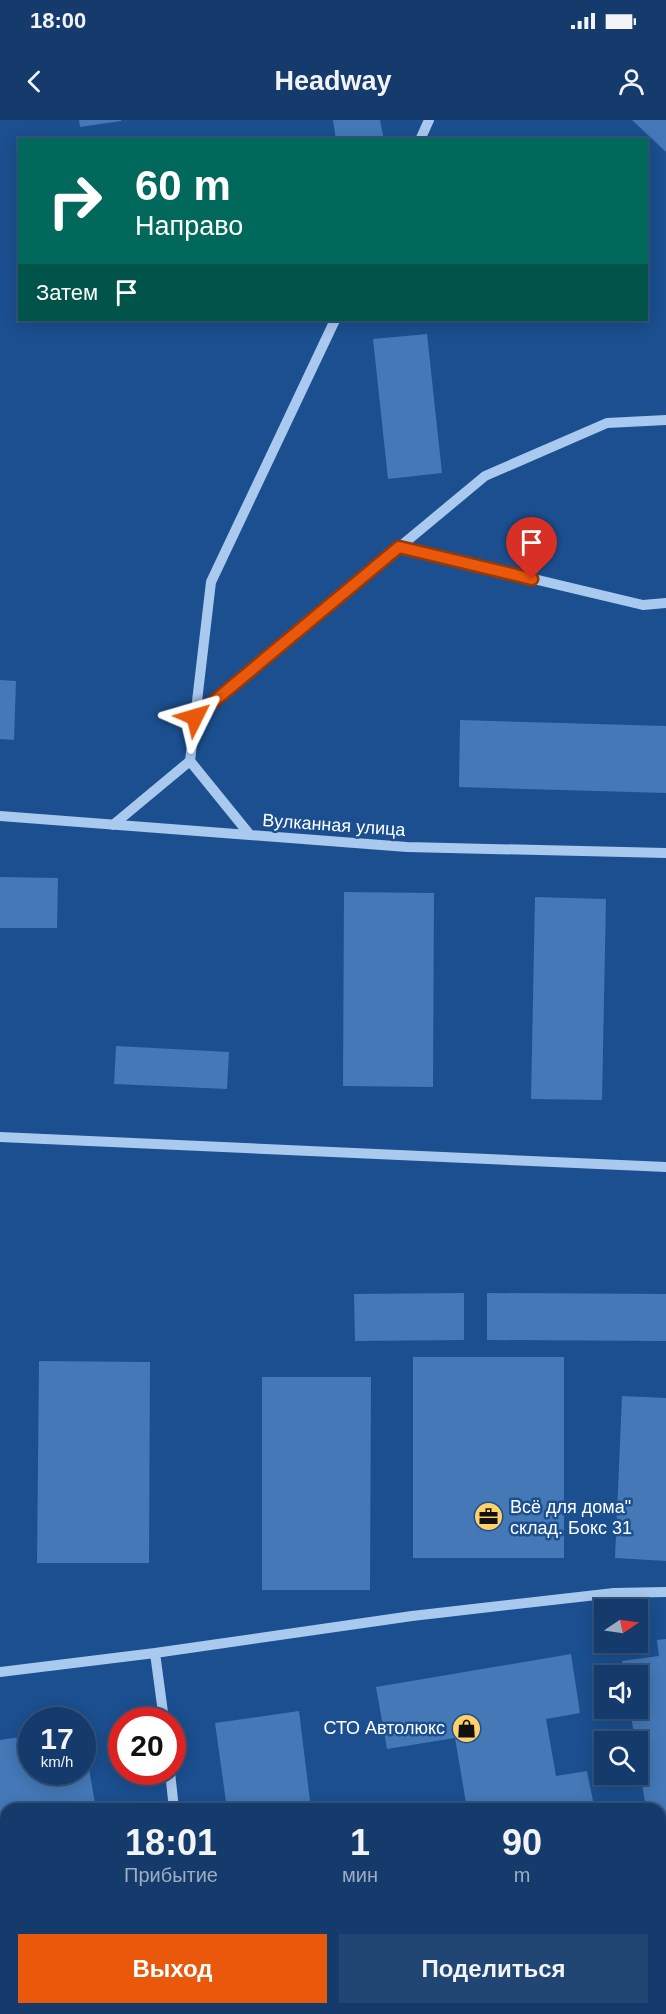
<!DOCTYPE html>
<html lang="ru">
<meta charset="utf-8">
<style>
:root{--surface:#143b6b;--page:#214673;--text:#f1f3f6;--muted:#9dadc1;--line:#33557e;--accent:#ea580c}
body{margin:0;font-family:Arial,sans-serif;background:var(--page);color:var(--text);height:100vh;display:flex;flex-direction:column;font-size:22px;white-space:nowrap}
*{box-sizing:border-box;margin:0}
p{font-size:20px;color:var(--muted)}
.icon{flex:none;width:33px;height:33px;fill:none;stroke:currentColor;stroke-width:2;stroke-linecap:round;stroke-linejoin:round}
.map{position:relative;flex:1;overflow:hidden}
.drawer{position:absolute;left:0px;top:1683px;width:666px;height:212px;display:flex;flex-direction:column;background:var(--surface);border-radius:18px 18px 0 0;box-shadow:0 3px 15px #0003,0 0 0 2px var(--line)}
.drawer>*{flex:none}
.hud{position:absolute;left:18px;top:18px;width:630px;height:183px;border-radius:0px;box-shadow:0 3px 15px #0003,0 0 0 2px var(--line);background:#00695c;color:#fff;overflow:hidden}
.needle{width:39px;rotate:77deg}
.buttons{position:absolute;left:594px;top:1479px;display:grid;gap:12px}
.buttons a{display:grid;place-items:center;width:54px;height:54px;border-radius:0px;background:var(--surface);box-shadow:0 3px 15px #0003,0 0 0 2px var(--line);font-size:30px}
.speed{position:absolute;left:18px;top:1587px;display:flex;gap:12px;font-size:30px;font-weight:700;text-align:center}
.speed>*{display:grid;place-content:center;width:78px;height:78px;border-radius:50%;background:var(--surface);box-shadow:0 3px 15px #0003,0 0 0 2px var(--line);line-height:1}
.speed small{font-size:15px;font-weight:400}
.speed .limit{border:9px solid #d22;background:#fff;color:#111}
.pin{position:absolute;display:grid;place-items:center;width:51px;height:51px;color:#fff;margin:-62px -26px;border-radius:50% 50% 50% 0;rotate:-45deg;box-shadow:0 0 6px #0007}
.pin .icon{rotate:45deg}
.me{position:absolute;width:66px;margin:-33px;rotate:50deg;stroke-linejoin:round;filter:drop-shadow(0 0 4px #0008)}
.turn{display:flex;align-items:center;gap:21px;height:126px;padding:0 18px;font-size:27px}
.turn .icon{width:78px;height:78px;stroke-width:2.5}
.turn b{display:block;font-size:42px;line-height:51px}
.then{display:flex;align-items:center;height:57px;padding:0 18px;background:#0003;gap:12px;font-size:22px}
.eta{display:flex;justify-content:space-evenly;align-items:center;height:102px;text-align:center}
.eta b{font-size:36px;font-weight:800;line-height:42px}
.action{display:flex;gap:12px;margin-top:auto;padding:12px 18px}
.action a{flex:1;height:69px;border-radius:0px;background:var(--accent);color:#fff;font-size:24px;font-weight:800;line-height:69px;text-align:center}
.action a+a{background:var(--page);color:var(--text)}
.status{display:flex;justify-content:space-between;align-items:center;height:42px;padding:0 30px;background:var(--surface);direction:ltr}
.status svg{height:16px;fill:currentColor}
header{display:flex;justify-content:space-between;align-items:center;height:78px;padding:0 18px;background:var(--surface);font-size:27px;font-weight:800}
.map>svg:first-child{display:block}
.building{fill:#4478b7}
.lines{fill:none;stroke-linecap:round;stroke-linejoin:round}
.minor{stroke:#a9c9ee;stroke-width:10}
.route-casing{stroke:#983908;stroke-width:15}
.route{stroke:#ea580c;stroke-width:10}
.labels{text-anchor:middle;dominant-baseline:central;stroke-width:5;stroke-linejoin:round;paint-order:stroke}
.street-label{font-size:18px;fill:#fff;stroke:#1b4f8f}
.poi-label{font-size:18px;fill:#fff;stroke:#1b4f8f;text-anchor:start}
</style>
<div class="status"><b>18:00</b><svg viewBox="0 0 49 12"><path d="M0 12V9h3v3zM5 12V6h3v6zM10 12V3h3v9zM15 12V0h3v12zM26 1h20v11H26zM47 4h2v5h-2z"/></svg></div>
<header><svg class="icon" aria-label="back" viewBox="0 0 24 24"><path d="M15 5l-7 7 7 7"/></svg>Headway<svg class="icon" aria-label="person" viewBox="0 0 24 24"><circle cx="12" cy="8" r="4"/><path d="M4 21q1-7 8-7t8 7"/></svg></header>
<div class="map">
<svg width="666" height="1894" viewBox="0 0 666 1894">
<rect width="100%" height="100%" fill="#1b4f8f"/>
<!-- building -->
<path class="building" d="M79 0H121V1L80 7Z
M333 0H380L384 20H336Z
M632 0H666V32Z
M427 214 442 353 388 359 373 219Z
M0 560 16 561 14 620 0 619Z
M460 600 666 606V673L459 667Z
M0 757 58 758 57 808H0Z
M344 772 434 773 433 967 343 966Z
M535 777 606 779 602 980 531 979Z
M116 926 229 932 227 969 114 964Z
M464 1173V1220L355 1221 354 1174Z
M487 1173 666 1174V1221L487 1220Z
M413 1237H564V1438H413Z
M39 1241 150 1242 149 1443H37Z
M262 1257H371L370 1470H262Z
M622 1276 666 1278V1441L615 1438Z
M666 1519V1808H665L660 1778V1689H646L638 1637V1622H635L630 1588H638V1556H625L622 1541 659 1536 657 1520Z
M571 1534 580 1593 546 1599 556 1656 587 1651 593 1681 565 1686 566 1689H467L455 1618 387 1629 376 1567Z
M299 1591 311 1689H227L215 1603Z
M82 1608 96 1689H6V1793L0 1794V1620L32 1615V1652H82Z
M18 1888 19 1894H0V1890Z
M27 1888H125L126 1894H28Z"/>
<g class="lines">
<!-- minor -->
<path class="minor" d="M420 20 429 0
M399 427 643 485 666 483
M195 597 485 356 607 303 666 300
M0 696 407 727 666 733
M113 705 190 641
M250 715 190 641 211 462 335 200
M0 1017 666 1047
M155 1533 164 1600
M0 1552 155 1533 412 1496 614 1473 666 1472
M170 1652 174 1689
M660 1881 666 1879
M188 1894 191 1888
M605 1894 628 1888"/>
</g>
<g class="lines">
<defs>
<path id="route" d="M195 597 399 427 532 459"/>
</defs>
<!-- route casing -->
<use href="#route" class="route-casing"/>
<!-- route -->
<use href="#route" class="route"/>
</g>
<!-- icons -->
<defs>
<symbol id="office-disc" viewBox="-11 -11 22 22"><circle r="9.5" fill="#ffd166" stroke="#1b4f8f"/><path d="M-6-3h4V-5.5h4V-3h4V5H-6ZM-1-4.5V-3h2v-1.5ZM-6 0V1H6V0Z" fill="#111"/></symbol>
<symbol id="shop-disc" viewBox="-11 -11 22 22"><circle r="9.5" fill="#ffd166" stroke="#1b4f8f"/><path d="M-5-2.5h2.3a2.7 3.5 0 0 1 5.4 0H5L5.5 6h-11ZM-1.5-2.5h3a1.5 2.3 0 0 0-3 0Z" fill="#111"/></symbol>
</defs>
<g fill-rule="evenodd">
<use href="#office-disc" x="472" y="1380" width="33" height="33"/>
<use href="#shop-disc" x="450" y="1592" width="33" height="33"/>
</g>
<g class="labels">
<!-- street labels -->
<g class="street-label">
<text transform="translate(334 705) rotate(4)">Вулканная улица</text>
</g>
<!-- poi labels -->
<g class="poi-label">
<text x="510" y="1387">Всё для дома"<tspan x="510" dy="21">склад. Бокс 31</tspan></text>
<text x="445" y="1608" text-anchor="end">СТО Автолюкс</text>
</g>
</g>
</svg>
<div class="buttons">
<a><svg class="needle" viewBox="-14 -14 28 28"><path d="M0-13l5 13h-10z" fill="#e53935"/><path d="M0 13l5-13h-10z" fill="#9dadc1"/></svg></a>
<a><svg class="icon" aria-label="sound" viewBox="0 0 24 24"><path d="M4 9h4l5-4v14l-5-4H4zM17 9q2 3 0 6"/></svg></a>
<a><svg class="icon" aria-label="search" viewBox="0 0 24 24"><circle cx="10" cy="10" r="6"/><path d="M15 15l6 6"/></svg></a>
</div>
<div class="speed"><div>17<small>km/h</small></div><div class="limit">20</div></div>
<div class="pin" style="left:532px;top:459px;background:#d93025"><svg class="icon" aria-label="arrive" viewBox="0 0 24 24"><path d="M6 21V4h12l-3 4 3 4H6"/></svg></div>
<svg class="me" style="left:195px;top:597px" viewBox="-20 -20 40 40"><path d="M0-17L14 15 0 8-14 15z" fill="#ea580c" stroke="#fff" stroke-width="4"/></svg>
<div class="hud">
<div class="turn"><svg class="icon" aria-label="right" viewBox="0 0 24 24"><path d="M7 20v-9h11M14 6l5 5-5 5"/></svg><div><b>60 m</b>Направо</div></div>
<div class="then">Затем<svg class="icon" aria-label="arrive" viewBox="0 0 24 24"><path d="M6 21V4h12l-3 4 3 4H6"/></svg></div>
</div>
<section class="drawer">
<div class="eta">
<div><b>18:01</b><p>Прибытие</p></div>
<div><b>1</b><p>мин</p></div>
<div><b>90</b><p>m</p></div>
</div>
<div class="action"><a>Выход</a><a>Поделиться</a></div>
</section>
</div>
